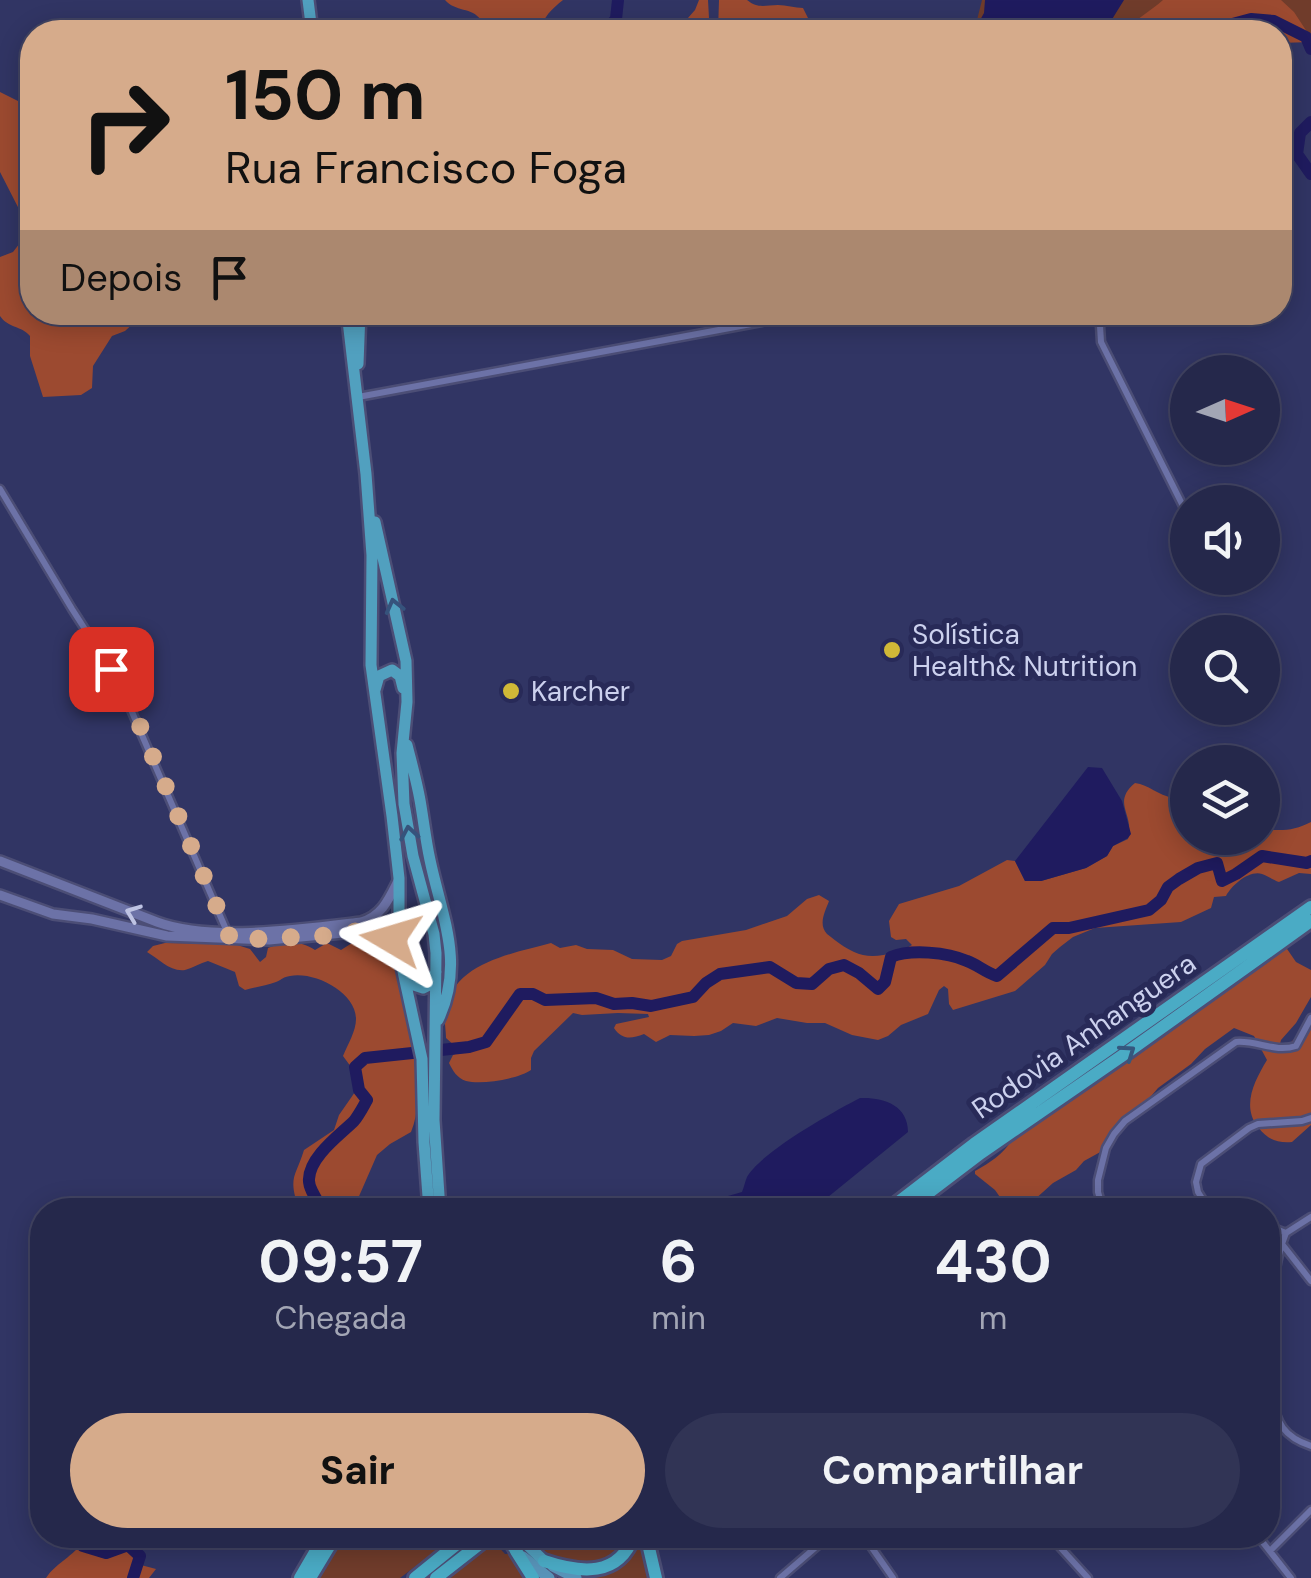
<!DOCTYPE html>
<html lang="pt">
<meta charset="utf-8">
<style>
:root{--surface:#25284b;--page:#313455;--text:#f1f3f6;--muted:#a3a6b5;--line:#424463;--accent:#d6ab8b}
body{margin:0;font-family:"DM Sans",sans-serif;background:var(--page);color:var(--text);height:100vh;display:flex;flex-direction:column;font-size:38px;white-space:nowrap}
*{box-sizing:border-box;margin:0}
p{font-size:32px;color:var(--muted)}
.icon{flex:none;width:55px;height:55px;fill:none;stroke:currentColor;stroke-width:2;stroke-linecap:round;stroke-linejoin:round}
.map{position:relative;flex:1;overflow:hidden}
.sheet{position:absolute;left:30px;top:1198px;width:1250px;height:350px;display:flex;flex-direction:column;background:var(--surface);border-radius:40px;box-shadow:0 5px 25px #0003,0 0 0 2px var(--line)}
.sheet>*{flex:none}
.top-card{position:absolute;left:20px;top:20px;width:1272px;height:305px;border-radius:40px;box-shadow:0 5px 25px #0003,0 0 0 2px var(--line);background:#d6ab8b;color:#111;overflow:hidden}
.needle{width:65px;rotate:87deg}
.fabs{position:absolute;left:1170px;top:355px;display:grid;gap:20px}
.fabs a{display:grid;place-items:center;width:110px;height:110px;border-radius:50%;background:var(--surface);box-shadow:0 5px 25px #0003,0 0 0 2px var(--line);font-size:50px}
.pin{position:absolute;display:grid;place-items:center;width:85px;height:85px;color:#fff;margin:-42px;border-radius:20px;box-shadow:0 5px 15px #0006}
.me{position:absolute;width:110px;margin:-55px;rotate:277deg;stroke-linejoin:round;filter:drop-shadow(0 0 8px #0008)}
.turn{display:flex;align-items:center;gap:35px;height:210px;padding:0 40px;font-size:45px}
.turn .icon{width:130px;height:130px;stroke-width:2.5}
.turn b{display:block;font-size:70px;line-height:85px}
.then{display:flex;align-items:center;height:95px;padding:0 40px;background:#0003;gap:20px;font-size:38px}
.eta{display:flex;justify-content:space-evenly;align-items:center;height:170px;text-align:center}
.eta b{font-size:60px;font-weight:700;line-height:70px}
.primary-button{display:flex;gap:20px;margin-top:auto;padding:20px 40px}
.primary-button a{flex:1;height:115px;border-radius:60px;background:var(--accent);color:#111;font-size:40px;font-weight:700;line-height:115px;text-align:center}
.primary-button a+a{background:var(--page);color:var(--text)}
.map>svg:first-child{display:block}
.green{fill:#703c2b}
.forest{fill:#9c4a30}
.water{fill:#1f1b5f}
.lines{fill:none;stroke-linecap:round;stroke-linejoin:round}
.stream{stroke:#1f1b5f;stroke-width:2.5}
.river{stroke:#1f1b5f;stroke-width:12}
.minor-casing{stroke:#4c4e76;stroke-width:11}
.tertiary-casing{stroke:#4c4e76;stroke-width:14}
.primary-casing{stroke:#4c4e76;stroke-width:16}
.trunk-casing{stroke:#4c4e76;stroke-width:16}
.motorway-casing{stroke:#4c4e76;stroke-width:18}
.minor{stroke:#6c72a7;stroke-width:6}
.tertiary{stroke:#6c72a7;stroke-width:9}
.primary{stroke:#5894b9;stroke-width:11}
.trunk{stroke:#51a0bf;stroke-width:11}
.motorway{stroke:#4aabc5;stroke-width:12}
.oneway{stroke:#36537c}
.oneway2{stroke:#bec3e3}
.oneway3{stroke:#34577e}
.route{stroke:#d6ab8b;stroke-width:18;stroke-dasharray:0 32.4}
.poi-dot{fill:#d0b837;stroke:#282a58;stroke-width:4}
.labels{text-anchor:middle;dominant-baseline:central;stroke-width:10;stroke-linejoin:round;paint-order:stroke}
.poi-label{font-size:28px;fill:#ccd1ee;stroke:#282a58;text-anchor:start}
.street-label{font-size:28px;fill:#ccd1ee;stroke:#282a58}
</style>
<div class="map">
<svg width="1311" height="1578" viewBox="0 0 1311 1578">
<rect width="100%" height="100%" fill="#313564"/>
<!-- green -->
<path class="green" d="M982 0H1311V34L1268 11 1132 32H974Z
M341 1535H457L400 1578H315Z
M523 1535H630L616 1558 591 1567 552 1558Z
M639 1535H642L652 1578H594L586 1575 599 1574Z
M494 1542 505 1554H508L530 1578H448Z"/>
<!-- forest -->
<path class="forest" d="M445 0H563C552 9 542 17 541 32H471L480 25 481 20C472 7 455 12 445 0Z
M699 0H708L709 18 706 32H634L639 19 646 18C654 29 667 31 680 27L695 10Z
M719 0H747C758 9 765 5 778 5 786 5 795 8 803 8L815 32H718Z
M1163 0H1281L1294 12 1311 38V42L1280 43V32H1125C1135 19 1151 11 1163 0Z
M0 92 32 108V312L149 313 147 317 136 321 125 331 112 336 93 366 92 388 81 395 43 397 30 356V336C22 326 8 328 0 316V257L13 252 23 239 21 213 0 172Z
M1135 783C1149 785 1158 795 1173 798L1187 818 1188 838H1262L1263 829C1281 831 1294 831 1311 822V874L1299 873 1279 882C1273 880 1268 876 1262 874 1249 870 1232 885 1226 896L1214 897 1211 908 1181 922 1095 928 1073 937 1060 947 1052 954 1045 965 1015 991 953 1010 949 1004 948 989 944 986 939 990 928 1014 901 1025 888 1036 878 1040 852 1035 825 1023H807L777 1018 756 1026 733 1023 721 1031 709 1035 694 1036 670 1035 656 1042 644 1034C631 1039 622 1040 614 1028L616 1024 649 1017 648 1014 618 1013 582 1015 573 1013 534 1051 531 1058V1070C518 1079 482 1085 466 1081 457 1078 453 1071 449 1063L453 1055 466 1049 456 1047 446 1038C446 1030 444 1021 445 1013 451 963 511 954 551 943L560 948 576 945 587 949 613 950 632 959 662 960 671 956 677 944 682 941 746 930 787 916 807 899 819 895 829 901C825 912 818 924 827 934 836 941 851 953 863 955 878 958 900 953 912 945L906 939 896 940 891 937 889 921 899 904 959 886 1007 860 1015 861 1025 881H1041L1086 868 1107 856 1113 846 1128 839C1135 814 1111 803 1135 783Z
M363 936C371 936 373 935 378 940 403 960 418 1069 417 1101 417 1112 415 1122 411 1132L390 1144 377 1155 353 1210H295L298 1206C288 1177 296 1176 304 1150L334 1130 339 1115 355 1092 354 1071 343 1056C348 1044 356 1031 356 1019 356 992 314 971 290 976 283 977 283 979 276 982 266 986 255 987 245 990L239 986 235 972 208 961C200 963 193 968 185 970 170 972 159 959 147 952L153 946 165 943 234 944 250 949 260 962 266 957 268 948C287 941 298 940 315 950L327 943 341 950Z
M1285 946 1296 962 1311 970V997L1296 1023 1281 1040 1280 1044 1282 1048C1297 1042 1302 1026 1311 1014V1125L1292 1142C1277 1143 1268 1140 1258 1127 1241 1106 1255 1080 1267 1060L1254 1036 1234 1028 1205 1049 1191 1064 1158 1088 1141 1108 1139 1115 1126 1120 1104 1150 1084 1161 1076 1170 1053 1183 1033 1201 1023 1205 1002 1200 995 1190 975 1174V1171C990 1163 1008 1151 1014 1135Z
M86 1535H161L140 1542 134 1553 141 1565 156 1569 149 1578H46C57 1561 78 1555 86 1535Z"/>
<!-- water -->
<path class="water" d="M985 0H1124L1106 29 1098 32H983L979 22 984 13Z
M1088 767 1102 768 1122 801 1131 834 1128 838 1113 846 1107 856 1086 868 1041 881H1025L1015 861Z
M860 1098C883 1097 908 1105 908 1132L812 1210H722L721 1201 728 1196 742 1192C744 1187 745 1182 747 1177 761 1152 833 1112 860 1098Z"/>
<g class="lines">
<!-- stream -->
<path class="stream" d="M1308 42 1311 43"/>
<!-- river -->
<path class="river" d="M605 32 616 19 618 0
M1155 32 1184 24 1225 26 1251 19 1274 21 1306 37 1311 49
M1311 122 1300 133 1297 154 1311 174
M320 1210 322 1208C317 1200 308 1188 309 1179 310 1156 340 1135 354 1121 359 1115 363 1107 367 1100L359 1090 355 1067 365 1058 469 1047 486 1042 520 994H533L545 1000 596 998 614 1004 632 1003 651 1006 693 997 706 983 720 974 770 967 796 983 812 984 829 969 844 965 859 973 878 989 885 982 891 957C910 949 947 952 967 961 978 965 985 972 997 976L1053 928H1069L1149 910 1161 900 1168 887 1179 879 1198 868 1217 863 1222 881 1236 874 1262 856 1307 863 1311 861
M84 1535 83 1546 106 1553 128 1545 140 1556 133 1578"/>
<defs>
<path id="minor" d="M1108 312 1100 326 1101 342 1188 516
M358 397 816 312
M0 489 72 609 119 682 228 934
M1103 1210 1098 1192V1180L1106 1148 1114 1134 1125 1121 1236 1042C1257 1040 1275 1053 1296 1046L1311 1018
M1226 1210 1203 1200 1198 1192 1196 1182 1201 1164 1249 1128 1258 1124 1302 1121 1311 1118
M1268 1226 1286 1233
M1286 1233C1266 1283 1272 1343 1272 1396 1276 1423 1284 1437 1311 1446
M1286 1233 1311 1217
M1282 1244 1311 1281
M863 1535 893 1578
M1049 1535 1088 1578
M1257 1535 1291 1578
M1270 1551 1311 1510
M780 1578 830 1535"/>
<path id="tertiary" d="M0 861 157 922C211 942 303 929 361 922 382 916 389 899 398 881
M0 895 53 914 92 919 167 936 269 940 375 930 391 939 397 949"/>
<path id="primary" d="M523 1557 549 1578
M553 1566 576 1578"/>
<path id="trunk" d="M308 0 312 32
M347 312 366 474 372 555 371 665 392 816 399 878V953L422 1059 424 1142 429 1210
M358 364 360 312
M375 522 406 661 407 702 402 753 404 804 413 856 434 934 436 953 434 1120 440 1210
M375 690 379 676 392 670 400 676 403 688
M407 745C412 765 418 786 421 806 424 824 426 842 430 860 442 917 465 963 438 1020
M409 976 414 985 423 988 427 986 436 972
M504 1535 516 1551
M517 1535 544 1561"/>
<path id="motorway" d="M888 1210 974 1144 1311 907
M906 1210 981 1153 1129 1051 1311 921
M646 1535 656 1578
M516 1551 533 1578
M544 1561C580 1573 619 1578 634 1535
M300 1578 325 1535
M310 1578 336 1535
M415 1578 468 1535
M436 1578 491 1535"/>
</defs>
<!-- minor casing -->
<use href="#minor" class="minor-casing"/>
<!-- tertiary casing -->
<use href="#tertiary" class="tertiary-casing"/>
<!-- primary casing -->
<use href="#primary" class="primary-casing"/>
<!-- trunk casing -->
<use href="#trunk" class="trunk-casing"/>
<!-- motorway casing -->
<use href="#motorway" class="motorway-casing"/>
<!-- minor -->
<use href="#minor" class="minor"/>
<!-- tertiary -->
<use href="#tertiary" class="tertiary"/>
<!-- primary -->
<use href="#primary" class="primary"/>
<!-- trunk -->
<use href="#trunk" class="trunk"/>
<!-- motorway -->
<use href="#motorway" class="motorway"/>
</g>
<!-- one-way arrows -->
<defs><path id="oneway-chevron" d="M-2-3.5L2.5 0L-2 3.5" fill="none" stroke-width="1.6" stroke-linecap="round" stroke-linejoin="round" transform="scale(2.5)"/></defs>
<g class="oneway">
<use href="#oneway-chevron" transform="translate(394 606) rotate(-104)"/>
<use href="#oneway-chevron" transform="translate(409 833) rotate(-100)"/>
</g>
<use class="oneway2" href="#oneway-chevron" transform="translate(133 913) rotate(-159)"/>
<use class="oneway3" href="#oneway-chevron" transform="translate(1128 1052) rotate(-35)"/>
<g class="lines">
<!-- route -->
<path class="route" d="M111 669 119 682 140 726 231 940 322 936 366 930 384 933 391 939"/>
</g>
<!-- markers -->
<g class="poi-dot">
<circle cx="892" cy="650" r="10"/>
<circle cx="511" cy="691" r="10"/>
</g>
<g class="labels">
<!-- poi labels -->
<g class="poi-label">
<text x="912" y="634">Solística<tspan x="912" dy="32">Health&amp; Nutrition</tspan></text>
<text x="531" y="691">Karcher</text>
</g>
<!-- street labels -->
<g class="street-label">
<text transform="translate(1084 1036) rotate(-35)">Rodovia Anhanguera</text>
</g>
</g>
</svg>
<div class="fabs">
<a><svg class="needle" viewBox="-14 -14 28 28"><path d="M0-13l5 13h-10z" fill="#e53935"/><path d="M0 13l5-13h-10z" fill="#a3a6b5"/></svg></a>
<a><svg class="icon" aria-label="sound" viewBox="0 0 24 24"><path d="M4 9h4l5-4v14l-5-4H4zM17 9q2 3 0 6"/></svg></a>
<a><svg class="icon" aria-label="search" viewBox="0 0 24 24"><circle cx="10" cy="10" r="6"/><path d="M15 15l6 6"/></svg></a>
<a><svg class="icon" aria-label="layers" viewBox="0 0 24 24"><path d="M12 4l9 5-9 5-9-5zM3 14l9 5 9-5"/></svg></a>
</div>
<div class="pin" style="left:111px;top:669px;background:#d93025"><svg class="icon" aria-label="arrive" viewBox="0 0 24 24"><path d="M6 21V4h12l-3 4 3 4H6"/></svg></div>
<svg class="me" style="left:391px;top:939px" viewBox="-20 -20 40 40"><path d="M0-17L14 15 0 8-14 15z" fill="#d6ab8b" stroke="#fff" stroke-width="4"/></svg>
<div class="top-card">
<div class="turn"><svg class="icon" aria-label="right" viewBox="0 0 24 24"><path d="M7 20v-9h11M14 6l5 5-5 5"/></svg><div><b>150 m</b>Rua Francisco Foga</div></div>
<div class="then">Depois<svg class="icon" aria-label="arrive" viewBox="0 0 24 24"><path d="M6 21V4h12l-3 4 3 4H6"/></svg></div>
</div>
<section class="sheet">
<div class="eta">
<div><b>09:57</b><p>Chegada</p></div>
<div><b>6</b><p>min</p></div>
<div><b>430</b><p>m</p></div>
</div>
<div class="primary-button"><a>Sair</a><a>Compartilhar</a></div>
</section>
</div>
